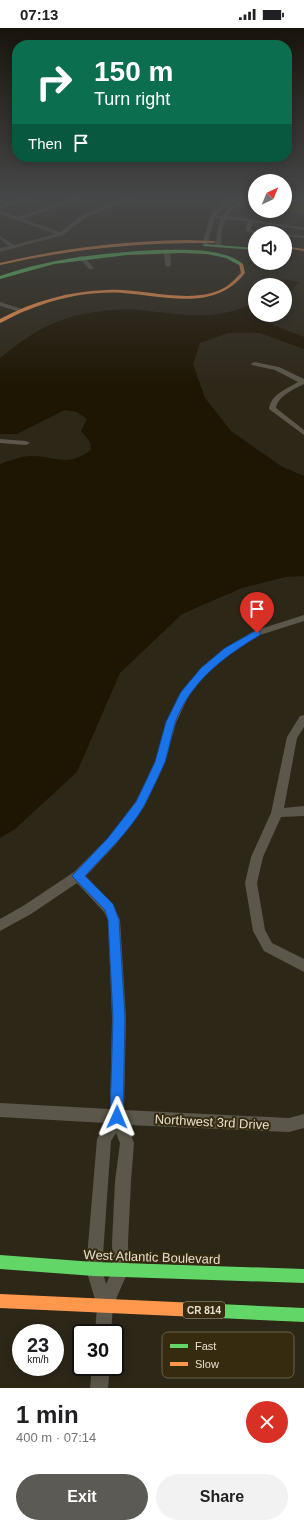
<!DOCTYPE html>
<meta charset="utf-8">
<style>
:root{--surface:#fff;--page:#f2f2f2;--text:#202124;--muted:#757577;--accent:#5c5a55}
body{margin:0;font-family:Arial,sans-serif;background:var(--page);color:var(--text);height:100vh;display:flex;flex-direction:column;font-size:15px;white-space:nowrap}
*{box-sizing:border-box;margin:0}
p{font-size:13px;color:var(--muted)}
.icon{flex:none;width:22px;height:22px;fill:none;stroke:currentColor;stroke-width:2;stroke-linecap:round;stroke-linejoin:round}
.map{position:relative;height:1360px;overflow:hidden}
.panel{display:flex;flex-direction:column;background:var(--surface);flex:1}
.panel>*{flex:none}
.top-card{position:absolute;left:12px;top:12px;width:280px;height:122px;border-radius:16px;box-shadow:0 2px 10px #0003;background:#0b6e4f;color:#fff;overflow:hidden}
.needle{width:26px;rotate:44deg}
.controls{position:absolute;left:248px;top:146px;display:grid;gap:8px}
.controls a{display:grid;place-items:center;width:44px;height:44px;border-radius:50%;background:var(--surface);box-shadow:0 2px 10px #0003;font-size:20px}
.speed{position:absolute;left:12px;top:1296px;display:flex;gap:8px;font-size:20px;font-weight:700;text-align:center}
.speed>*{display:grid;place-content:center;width:52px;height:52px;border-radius:50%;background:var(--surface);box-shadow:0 2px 10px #0003;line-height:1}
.speed small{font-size:10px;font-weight:400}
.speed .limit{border:2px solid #111;border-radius:6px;background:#fff;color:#111}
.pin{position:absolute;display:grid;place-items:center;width:34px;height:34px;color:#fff;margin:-41px -17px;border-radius:50% 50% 50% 0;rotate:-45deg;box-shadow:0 0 4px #0007}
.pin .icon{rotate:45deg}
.me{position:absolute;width:44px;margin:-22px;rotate:1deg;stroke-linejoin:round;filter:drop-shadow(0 0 3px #0008)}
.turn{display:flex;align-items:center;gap:14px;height:84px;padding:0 16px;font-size:18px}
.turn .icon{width:52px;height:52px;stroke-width:2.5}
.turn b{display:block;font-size:28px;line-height:34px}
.then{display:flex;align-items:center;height:38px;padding:0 16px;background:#0003;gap:8px;font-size:15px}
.round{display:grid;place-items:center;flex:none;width:42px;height:42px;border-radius:21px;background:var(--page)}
.headline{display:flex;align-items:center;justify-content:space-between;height:68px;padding:0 16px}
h1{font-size:24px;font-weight:700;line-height:30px}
.cta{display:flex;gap:8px;margin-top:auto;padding:8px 16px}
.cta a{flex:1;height:46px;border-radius:24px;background:var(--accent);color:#fff;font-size:16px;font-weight:700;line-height:46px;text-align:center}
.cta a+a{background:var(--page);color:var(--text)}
.status{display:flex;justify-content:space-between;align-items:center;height:28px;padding:0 20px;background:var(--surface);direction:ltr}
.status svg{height:11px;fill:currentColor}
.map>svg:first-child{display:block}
.green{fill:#604b06}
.water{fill:#1e1502}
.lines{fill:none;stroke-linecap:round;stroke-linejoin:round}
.canal{fill:#1e1502;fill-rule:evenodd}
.street{fill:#5b574b;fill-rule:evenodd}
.fast{fill:#63d668;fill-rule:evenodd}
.slow{fill:#ff974d;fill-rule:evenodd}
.route{fill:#1a73e8;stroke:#114b97}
.labels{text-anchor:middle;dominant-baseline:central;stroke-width:4;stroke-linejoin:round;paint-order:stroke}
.shield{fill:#362b0f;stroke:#b1aa96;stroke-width:1}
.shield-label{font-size:10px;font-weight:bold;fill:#e6e0d0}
.near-street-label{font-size:13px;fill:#e6e0d0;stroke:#362b0f}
.key{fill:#362b0f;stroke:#6b6149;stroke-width:1}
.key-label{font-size:11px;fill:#e6e0d0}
</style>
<div class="status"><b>07:13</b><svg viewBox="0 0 49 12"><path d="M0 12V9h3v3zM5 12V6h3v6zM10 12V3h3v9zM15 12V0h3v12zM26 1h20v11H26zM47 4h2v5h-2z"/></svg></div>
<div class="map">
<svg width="304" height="1360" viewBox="0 0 304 1360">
<rect width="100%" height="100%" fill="#2d2718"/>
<!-- green -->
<path class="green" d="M285 170H304V186L282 183H285Z"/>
<!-- water -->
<path class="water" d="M283 251 299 254 285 269V257H276Z
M255 274V287H263L270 296 304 309V321L260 305H228L200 315 193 336 205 370 231 403 281 438 304 448V548L285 549 242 560 182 586 120 645 77 744 15 801 0 810V436C9 433 21 428 31 428 57 428 66 440 91 422L90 414 81 403 87 391 77 384 65 382 17 406H0V330C35 302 57 288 103 283 111 282 119 281 127 281 174 284 211 297 255 274Z"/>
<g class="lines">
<!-- canal -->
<path class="canal" d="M201 170H208L220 174 218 175Z"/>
<!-- street -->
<path class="street" d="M24 170H30L0 181V178Z
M75 170H82L22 191 60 204 84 186 128 170H134L88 188 63 207 0 224V220L9 218 0 211V208L14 217 56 206 0 186V183L18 189Z
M235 170H241L224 180 216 187 222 188C230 178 240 170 252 170L236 179 227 188 304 200V202L253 194 250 202 258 205 255 206 245 203 248 193 226 191 222 201 221 218 218 220 215 218 218 201 221 190H215L207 217 202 218 210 188 220 178Z
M285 206 304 208V210L285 208Z
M167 223 170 225 171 237 168 239 165 237 164 225Z
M79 228H83L93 239V241H89L79 230Z
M0 274 22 281 23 282 20 284 0 278Z
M254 334 279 339 304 351V356C294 361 278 368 276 380L304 402V407L269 381C271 366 287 361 298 354L275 342 252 337 251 336Z
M0 411 26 413 30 415 26 417 0 415Z
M304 587V593L260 607 231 624 207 644 188 669 176 695 165 734 144 779 116 816 86 848 113 876 120 892 126 990 124 1082 289 1090 304 1086V1100L289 1104 127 1097 134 1115 131 1153 128 1215 129 1241 113 1278 111 1305H95L97 1278 86 1241 97 1111 105 1095 0 1089V1075L110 1081 112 990 108 892 104 884 77 855 31 886 0 903V891L23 878 74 844 108 810 136 773 155 734 166 695 179 667 201 640 225 620 254 603ZM116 1105 120 1115 115 1153 112 1215 113 1241 106 1256 102 1241 111 1113Z
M304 687V699L297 710 284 780 304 778V788L281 789 263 829 257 855 265 902 272 915 304 931V944L264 923 253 903 245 855 251 829 271 785 287 709 300 688Z
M92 1339H110L108 1360H90Z"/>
<!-- fast -->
<path class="fast" d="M205 216 255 220V222L203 218Z
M155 222C181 222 222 219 243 236L239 237 226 230 207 226 182 225 127 227 54 236 0 251V248L6 246C54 230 104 225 155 222Z
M0 1227 94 1234 304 1241V1255L94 1248 0 1241Z
M197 1275 304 1280V1294L197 1289 192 1287 190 1282 192 1277Z"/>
<!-- slow -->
<path class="slow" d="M187 212 214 213 216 214 214 215C141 214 71 221 0 237V235C62 220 123 213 187 212Z
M285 218 304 221V223L285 220Z
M241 235 243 236 245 245C215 284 165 268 123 265 109 264 94 265 80 267 62 270 44 275 28 282 18 285 9 291 0 295V291C33 273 70 263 108 262 143 260 190 277 222 261 230 257 235 251 241 245L239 236Z
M0 1266 197 1275 202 1277 204 1282 202 1287 197 1289 0 1280Z"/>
</g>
<!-- sky -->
<linearGradient id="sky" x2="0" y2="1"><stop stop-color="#19150d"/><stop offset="0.47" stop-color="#464748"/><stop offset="1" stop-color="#464748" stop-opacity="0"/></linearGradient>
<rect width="304" height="360" fill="url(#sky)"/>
<!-- route -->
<path class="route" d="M257 602 260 603V607C223 629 190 654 175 695 171 708 169 721 165 734 159 748 151 764 144 778 129 804 105 826 85 848L113 876 119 892 125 990 123 1089 122 1094 117 1096 112 1094 110 1089 113 990 108 892 105 882 72 848 108 810 136 774 155 734 166 694 181 664 201 640 225 620Z"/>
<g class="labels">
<!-- shield labels -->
<rect class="shield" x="183" y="1274" width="42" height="16" rx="3"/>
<g class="shield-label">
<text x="204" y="1282">CR 814</text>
</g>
<!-- near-street labels -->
<g class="near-street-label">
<text transform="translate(212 1094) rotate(3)">Northwest 3rd Drive</text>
<text transform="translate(152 1229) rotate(2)">West Atlantic Boulevard</text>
</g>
</g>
<!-- legend -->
<rect x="162" y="1304" width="132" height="46" rx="6" class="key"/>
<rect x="170" y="1316" width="18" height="4" fill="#63d668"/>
<rect x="170" y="1334" width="18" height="4" fill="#ff974d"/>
<g class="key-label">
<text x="195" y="1322">Fast</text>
<text x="195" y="1340">Slow</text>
</g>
</svg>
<div class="controls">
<a><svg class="needle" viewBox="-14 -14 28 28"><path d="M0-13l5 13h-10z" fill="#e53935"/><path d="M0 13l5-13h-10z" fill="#757577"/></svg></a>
<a><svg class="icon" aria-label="sound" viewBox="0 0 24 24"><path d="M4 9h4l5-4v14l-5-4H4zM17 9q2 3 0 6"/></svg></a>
<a><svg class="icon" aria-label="layers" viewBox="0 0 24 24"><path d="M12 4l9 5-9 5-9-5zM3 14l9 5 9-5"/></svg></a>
</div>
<div class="speed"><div>23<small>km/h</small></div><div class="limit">30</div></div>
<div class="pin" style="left:257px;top:605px;background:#d93025"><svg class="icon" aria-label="arrive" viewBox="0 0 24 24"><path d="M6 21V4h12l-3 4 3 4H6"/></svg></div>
<svg class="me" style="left:117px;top:1089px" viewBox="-20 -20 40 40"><path d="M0-17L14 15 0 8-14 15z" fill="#1a73e8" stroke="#fff" stroke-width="4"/></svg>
<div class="top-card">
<div class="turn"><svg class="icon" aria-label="right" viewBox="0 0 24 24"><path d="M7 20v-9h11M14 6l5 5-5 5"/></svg><div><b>150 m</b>Turn right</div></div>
<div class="then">Then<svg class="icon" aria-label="arrive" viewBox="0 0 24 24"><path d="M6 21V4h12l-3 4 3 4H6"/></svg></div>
</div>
</div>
<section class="panel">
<div class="headline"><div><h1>1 min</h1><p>400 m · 07:14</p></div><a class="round" style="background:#d93025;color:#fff"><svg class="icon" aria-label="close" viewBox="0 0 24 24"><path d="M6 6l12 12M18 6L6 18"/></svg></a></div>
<div class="cta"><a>Exit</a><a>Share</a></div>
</section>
